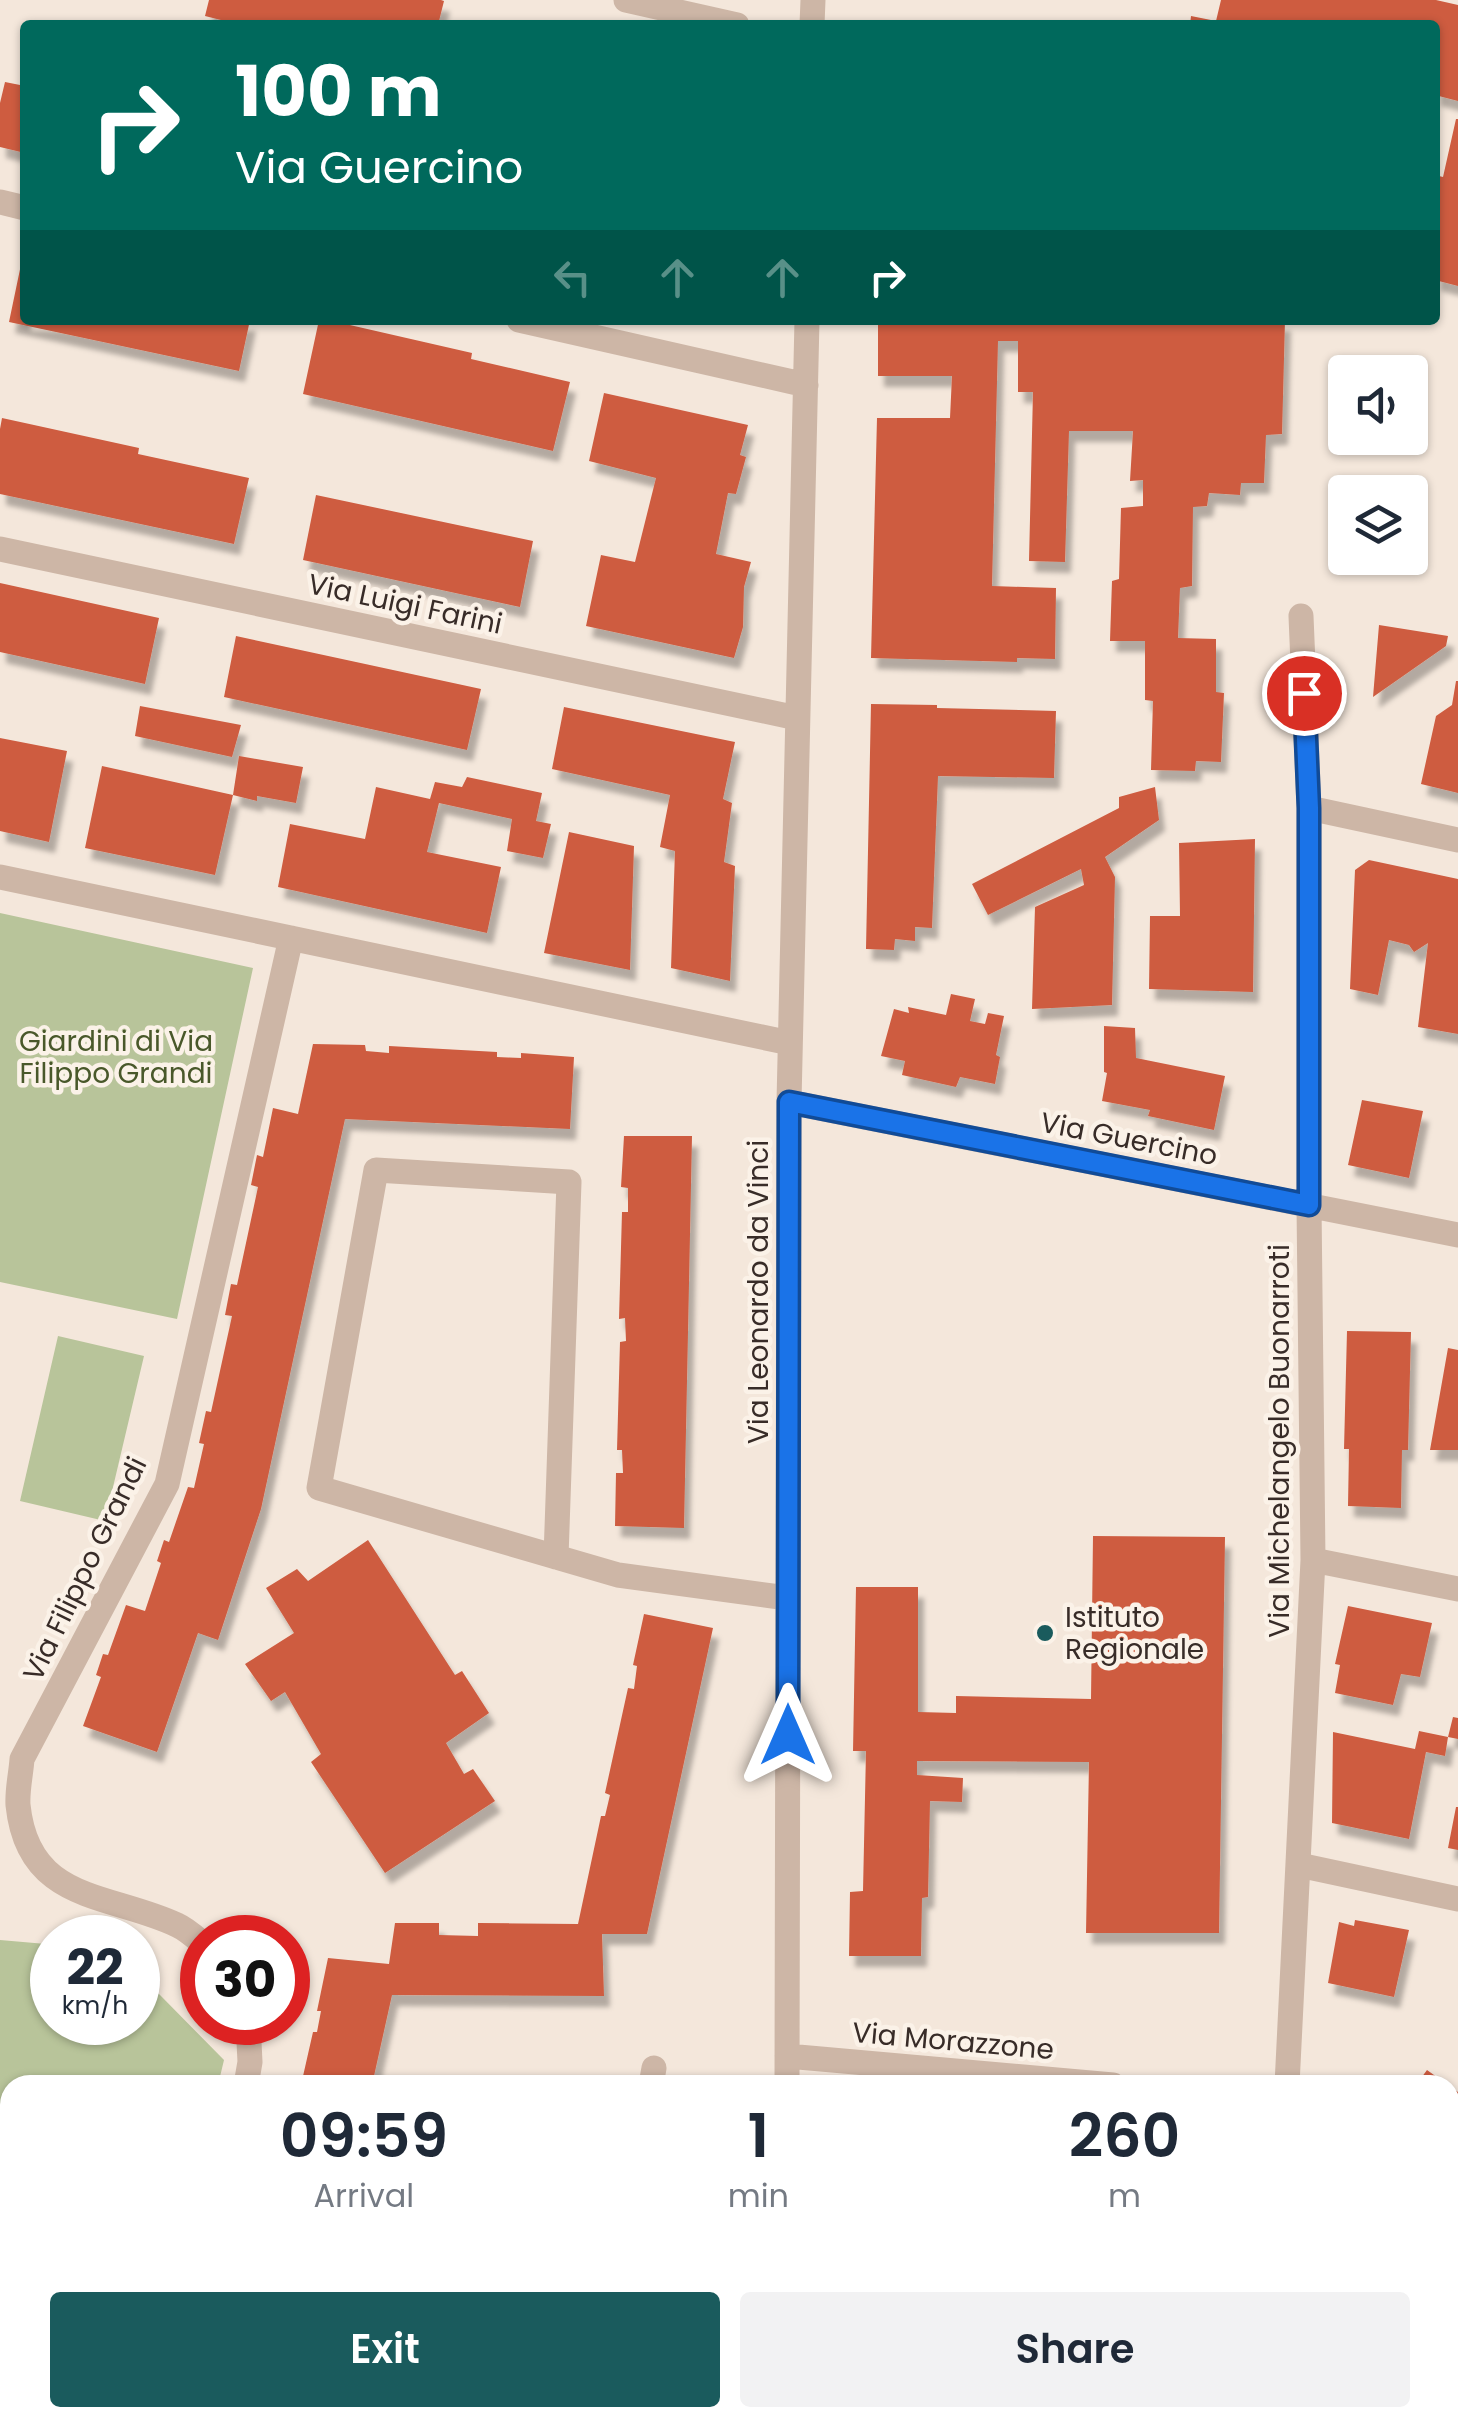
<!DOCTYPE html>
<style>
:root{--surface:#fff;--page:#f2f2f3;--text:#1f2937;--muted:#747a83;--accent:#1a5b5d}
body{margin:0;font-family:Poppins,sans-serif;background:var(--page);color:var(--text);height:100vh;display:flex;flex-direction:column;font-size:38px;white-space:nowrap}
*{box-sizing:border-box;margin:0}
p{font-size:32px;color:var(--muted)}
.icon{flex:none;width:55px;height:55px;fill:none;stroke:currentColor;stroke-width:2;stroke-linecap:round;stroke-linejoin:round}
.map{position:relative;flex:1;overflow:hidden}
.details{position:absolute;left:0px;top:2075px;width:1460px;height:352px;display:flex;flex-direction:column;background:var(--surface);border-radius:30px 30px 0 0;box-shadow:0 2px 8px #0004}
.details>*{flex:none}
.top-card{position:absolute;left:20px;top:20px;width:1420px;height:305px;border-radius:10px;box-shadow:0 2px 8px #0004;background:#00695c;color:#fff;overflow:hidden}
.tools{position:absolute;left:1328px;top:355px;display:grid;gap:20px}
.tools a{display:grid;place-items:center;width:100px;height:100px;border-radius:10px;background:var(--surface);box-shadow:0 2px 8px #0004;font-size:50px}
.speed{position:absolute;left:30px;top:1915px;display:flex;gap:20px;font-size:50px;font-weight:700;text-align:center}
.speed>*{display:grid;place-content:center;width:130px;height:130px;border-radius:50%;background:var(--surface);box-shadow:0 2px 8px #0004;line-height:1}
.speed small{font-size:25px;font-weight:400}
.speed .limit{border:15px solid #d22;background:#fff;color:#111}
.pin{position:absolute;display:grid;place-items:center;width:85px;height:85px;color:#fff;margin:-42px;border:5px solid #fff;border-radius:50%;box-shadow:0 2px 10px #0007}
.me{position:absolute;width:110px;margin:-55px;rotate:0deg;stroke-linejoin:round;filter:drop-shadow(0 0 8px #0008)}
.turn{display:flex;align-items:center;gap:35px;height:210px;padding:0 50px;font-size:45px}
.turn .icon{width:130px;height:130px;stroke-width:2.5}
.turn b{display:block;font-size:70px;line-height:85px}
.lanes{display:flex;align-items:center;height:95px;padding:0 50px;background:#0003;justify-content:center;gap:50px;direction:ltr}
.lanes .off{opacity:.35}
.eta{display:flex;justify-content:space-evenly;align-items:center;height:170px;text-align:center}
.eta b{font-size:60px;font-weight:600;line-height:70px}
.primary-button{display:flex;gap:20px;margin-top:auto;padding:20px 50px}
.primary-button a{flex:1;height:115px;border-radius:10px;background:var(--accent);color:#fff;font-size:40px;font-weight:600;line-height:115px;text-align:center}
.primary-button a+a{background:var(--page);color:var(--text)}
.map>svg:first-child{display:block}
.green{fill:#b8c49a}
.building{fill:#ce5c40;filter:url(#shadow)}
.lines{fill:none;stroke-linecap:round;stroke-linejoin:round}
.path{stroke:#b9a090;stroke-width:6;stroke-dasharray:5 5;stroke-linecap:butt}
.minor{stroke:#cdb6a6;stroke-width:25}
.route-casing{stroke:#114b97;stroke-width:25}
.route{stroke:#1a73e8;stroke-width:18}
.poi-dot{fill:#1a5b5d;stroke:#fbf2e8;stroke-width:4}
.labels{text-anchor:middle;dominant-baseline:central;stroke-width:9;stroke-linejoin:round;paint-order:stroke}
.street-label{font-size:28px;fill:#382c28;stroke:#fbf2e8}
.park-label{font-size:28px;fill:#49582a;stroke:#fbf2e8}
.poi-label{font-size:28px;fill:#382c28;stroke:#fbf2e8;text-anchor:start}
</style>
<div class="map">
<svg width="1458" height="2426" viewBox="0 0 1458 2426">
<defs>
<filter id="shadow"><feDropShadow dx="6" dy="11" stdDeviation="2.5" flood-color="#0004"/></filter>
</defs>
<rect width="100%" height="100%" fill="#f4e7db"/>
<!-- green -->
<path class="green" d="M0 913 253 968 177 1319 0 1282Z
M58 1336 144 1356 105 1521 20 1501Z
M0 1940 46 1944 52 1947V2022H138V1984L159 1994 224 2060 218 2085H10V2387L0 2384Z"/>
<!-- building -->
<path class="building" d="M209 0H441L444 1 438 25H241L205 16Z
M1221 0H1436L1458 5V101L1435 95V25H1190L1191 16 1216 21Z
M5 82 25 86V153L0 147V103Z
M1456 119H1458V286L1435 280V175L1443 177Z
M23 255 25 320H250L239 371 9 322Z
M319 320H328L472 353 471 359 570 382 553 451 303 394Z
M878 320H1285L1282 434 1266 435 1264 483H1241L1240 495 1209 493 1207 506 1193 507 1192 586 1180 588 1178 638 1216 639V692L1224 693 1221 762 1196 761 1195 771 1151 770 1153 701 1145 700V641H1110L1112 581 1119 579 1121 508 1143 506V480L1130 481 1133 431H1069L1065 562 1029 561 1033 392H1018V341H998L992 586 1056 588 1055 659 1017 658V662L871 658 877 418H950L952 376H878Z
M604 393 748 425 740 455 746 457 736 494 728 493 716 554 751 562 744 587 743 627 734 658 586 626 601 555 635 562 656 478 589 461Z
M2 418 139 448 138 454 249 478 234 544 0 494V429Z
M316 495 533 541 520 607 303 560Z
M0 583 159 618 145 684 0 652Z
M1379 625 1448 636 1446 646 1373 697Z
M236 636 481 689 467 750 224 697Z
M1456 681H1458V793L1421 784 1436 716 1452 705Z
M871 704 937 705V708L1056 711 1054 778 938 776 932 928 915 927V941L895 939 894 950 866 949Z
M140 706 241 725 232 757 135 736Z
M564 707 735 742 723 799 732 803 724 862 735 866 730 981 671 968 675 851 660 847 670 795 552 769Z
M0 738 67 751 49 842 0 831Z
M239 756 303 767 296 803 257 796V801L233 795Z
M102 766 233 795 215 875 85 848Z
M467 777 542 793 536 821 551 824 543 858 507 851 512 819 439 803 427 852 501 867 487 933 278 887 290 824 365 839 376 787 430 799 435 782 462 787Z
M1155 787 1159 820 1105 857 1115 877 1112 1005 1032 1009 1035 907 1084 885 1081 869 988 915 972 884 1119 808V797Z
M569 832 634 846 630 970 544 953Z
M1255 839 1253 992 1149 989 1150 916H1180L1179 843Z
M1369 860 1458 879V1034L1418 1027 1428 943 1414 952 1409 945 1389 940 1378 995 1350 989 1355 870Z
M951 994 975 999 970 1021 985 1024 988 1013 1004 1016 996 1055 1000 1057 995 1084 960 1077 956 1087 902 1075 905 1061 881 1056 894 1009 909 1013 908 1007 946 1015Z
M1104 1026 1135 1028 1136 1058 1225 1076 1214 1130 1148 1116 1150 1110 1102 1101 1107 1073 1104 1072Z
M313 1044 365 1045 366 1051 389 1053V1046L497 1052V1057L521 1058V1053L574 1057 570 1129 345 1119 261 1509 218 1640 198 1633 157 1752 83 1726 101 1677 96 1675 103 1654 108 1655 126 1605 145 1611 161 1563 157 1561 164 1540 169 1542 188 1487 194 1488 204 1444 199 1443 206 1411 211 1412 232 1316 225 1315 231 1284 237 1285 258 1187 251 1185 257 1155 263 1157 273 1108 298 1114Z
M1362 1100 1423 1111 1409 1178 1348 1165Z
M624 1136H692L684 1528 615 1526 616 1473H623L622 1450H617L620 1342 626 1341 625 1318 619 1319 622 1212H628V1188L621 1187Z
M1347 1331 1411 1332 1408 1450H1402L1401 1508 1348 1506 1349 1449H1344Z
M1448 1348 1458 1350V1450H1430Z
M1093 1536 1225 1537 1219 1933H1086L1089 1762 917 1761V1775L963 1778 962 1802 930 1801 928 1897 922 1898 921 1956H849L850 1892 863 1891 866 1751H853L856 1587H918V1712L956 1713V1696L1091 1699Z
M368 1540 455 1675 462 1671 489 1713 446 1743 464 1774 473 1769 495 1801 385 1873 311 1762 321 1754 285 1692 271 1701 245 1664 294 1633 266 1588 297 1569 308 1581Z
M1348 1606 1432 1623 1420 1677 1401 1674 1393 1705 1335 1693 1340 1665 1335 1664Z
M644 1614 713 1628 647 1934H602L604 1996 392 1995 372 2085H301L313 2032H317L321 2011H317L328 1958 389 1964 395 1923H439V1935L478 1936V1923L578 1924 601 1816H605L610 1795 605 1793 628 1688 634 1689 637 1666 633 1665Z
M1453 1717 1458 1718V1739L1448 1737Z
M1419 1731 1448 1737 1445 1756 1426 1752 1409 1839 1332 1823 1333 1732 1415 1749Z
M1456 1807H1458V1850L1448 1848Z
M1355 1920 1409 1930 1394 1997 1328 1983 1339 1922 1354 1926Z
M1427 2070 1448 2085H1416Z
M1450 2087 1458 2092V2166L1450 2160Z
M1450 2313 1458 2320V2410L1450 2401Z
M370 2418H495L493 2426H368Z
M854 2418H927L928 2426H855Z
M1006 2418H1051L1042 2426H997Z
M1109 2418H1127L1161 2424V2426H1107Z
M1241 2418H1278L1269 2426H1250Z
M1330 2418H1381L1390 2426H1321Z"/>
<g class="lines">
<!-- path -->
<path class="path" d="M0 2395 10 2397
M105 2418 145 2426"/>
<!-- minor -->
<path class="minor" d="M626 0 737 25
M812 25 813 0
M0 202 25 208
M519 320 806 385
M0 549 797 718
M1309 808 1458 840
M0 877 790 1043
M789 1102 1458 1235
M556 1557 569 1182 376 1170 319 1488 618 1575 787 1598
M1313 1560 1458 1589
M1299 1865 1458 1899
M202 1943C195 1937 186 1929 177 1925 109 1893 28 1903 18 1805 17 1790 21 1774 22 1759L167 1484 291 938
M787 2056 1113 2085
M246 2085 250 2062 248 2022
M651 2085 654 2068
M787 2085 789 1102 807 320
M1287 2085 1313 1560 1309 1205V808L1301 616
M1450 2226 1458 2234
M786 2418 787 2426
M955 2418 957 2426
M188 2426 190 2418
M744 2426 749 2418"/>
</g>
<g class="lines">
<defs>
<path id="route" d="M788 1735 789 1102 1309 1205V808L1304 693"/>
</defs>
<!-- route casing -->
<use href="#route" class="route-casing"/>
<!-- route -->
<use href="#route" class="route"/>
</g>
<!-- markers -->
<circle class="poi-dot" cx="1045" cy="1633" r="10"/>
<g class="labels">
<!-- street labels -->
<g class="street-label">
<text transform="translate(405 604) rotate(12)">Via Luigi Farini</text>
<text transform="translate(1129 1139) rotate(11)">Via Guercino</text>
<text transform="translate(758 1292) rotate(-90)">Via Leonardo da Vinci</text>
<text transform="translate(1279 1441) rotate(-90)">Via Michelangelo Buonarroti</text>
<text transform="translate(85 1569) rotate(-64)">Via Filippo Grandi</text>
<text transform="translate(953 2041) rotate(5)">Via Morazzone</text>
</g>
<!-- park labels -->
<g class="park-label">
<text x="116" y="1041">Giardini di Via<tspan x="116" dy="32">Filippo Grandi</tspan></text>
</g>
<!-- poi labels -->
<g class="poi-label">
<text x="1065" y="1617">Istituto<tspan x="1065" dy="32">Regionale</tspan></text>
</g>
</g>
</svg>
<div class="tools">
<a><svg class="icon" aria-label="sound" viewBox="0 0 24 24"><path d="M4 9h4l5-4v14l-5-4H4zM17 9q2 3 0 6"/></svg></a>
<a><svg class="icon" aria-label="layers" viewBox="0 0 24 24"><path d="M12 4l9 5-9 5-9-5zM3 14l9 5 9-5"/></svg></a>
</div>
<div class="speed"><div>22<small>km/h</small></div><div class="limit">30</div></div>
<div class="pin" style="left:1304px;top:693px;background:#d93025"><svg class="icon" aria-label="arrive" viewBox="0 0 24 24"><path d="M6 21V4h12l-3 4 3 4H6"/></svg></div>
<svg class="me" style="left:788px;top:1735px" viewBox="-20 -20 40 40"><path d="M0-17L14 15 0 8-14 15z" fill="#1a73e8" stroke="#fff" stroke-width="4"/></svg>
<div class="top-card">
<div class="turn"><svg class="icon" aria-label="right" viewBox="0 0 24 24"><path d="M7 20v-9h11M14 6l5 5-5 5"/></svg><div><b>100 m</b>Via Guercino</div></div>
<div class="lanes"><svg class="icon off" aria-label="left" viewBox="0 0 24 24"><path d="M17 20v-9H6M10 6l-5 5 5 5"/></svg><svg class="icon off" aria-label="ahead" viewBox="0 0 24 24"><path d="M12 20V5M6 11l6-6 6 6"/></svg><svg class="icon off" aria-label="ahead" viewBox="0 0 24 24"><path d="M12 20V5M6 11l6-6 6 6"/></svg><svg class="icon" aria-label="right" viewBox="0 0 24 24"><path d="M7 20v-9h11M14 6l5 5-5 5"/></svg></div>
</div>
<section class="details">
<div class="eta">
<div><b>09:59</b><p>Arrival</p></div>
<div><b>1</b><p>min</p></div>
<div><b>260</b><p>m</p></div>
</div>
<div class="primary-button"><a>Exit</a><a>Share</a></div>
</section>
</div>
